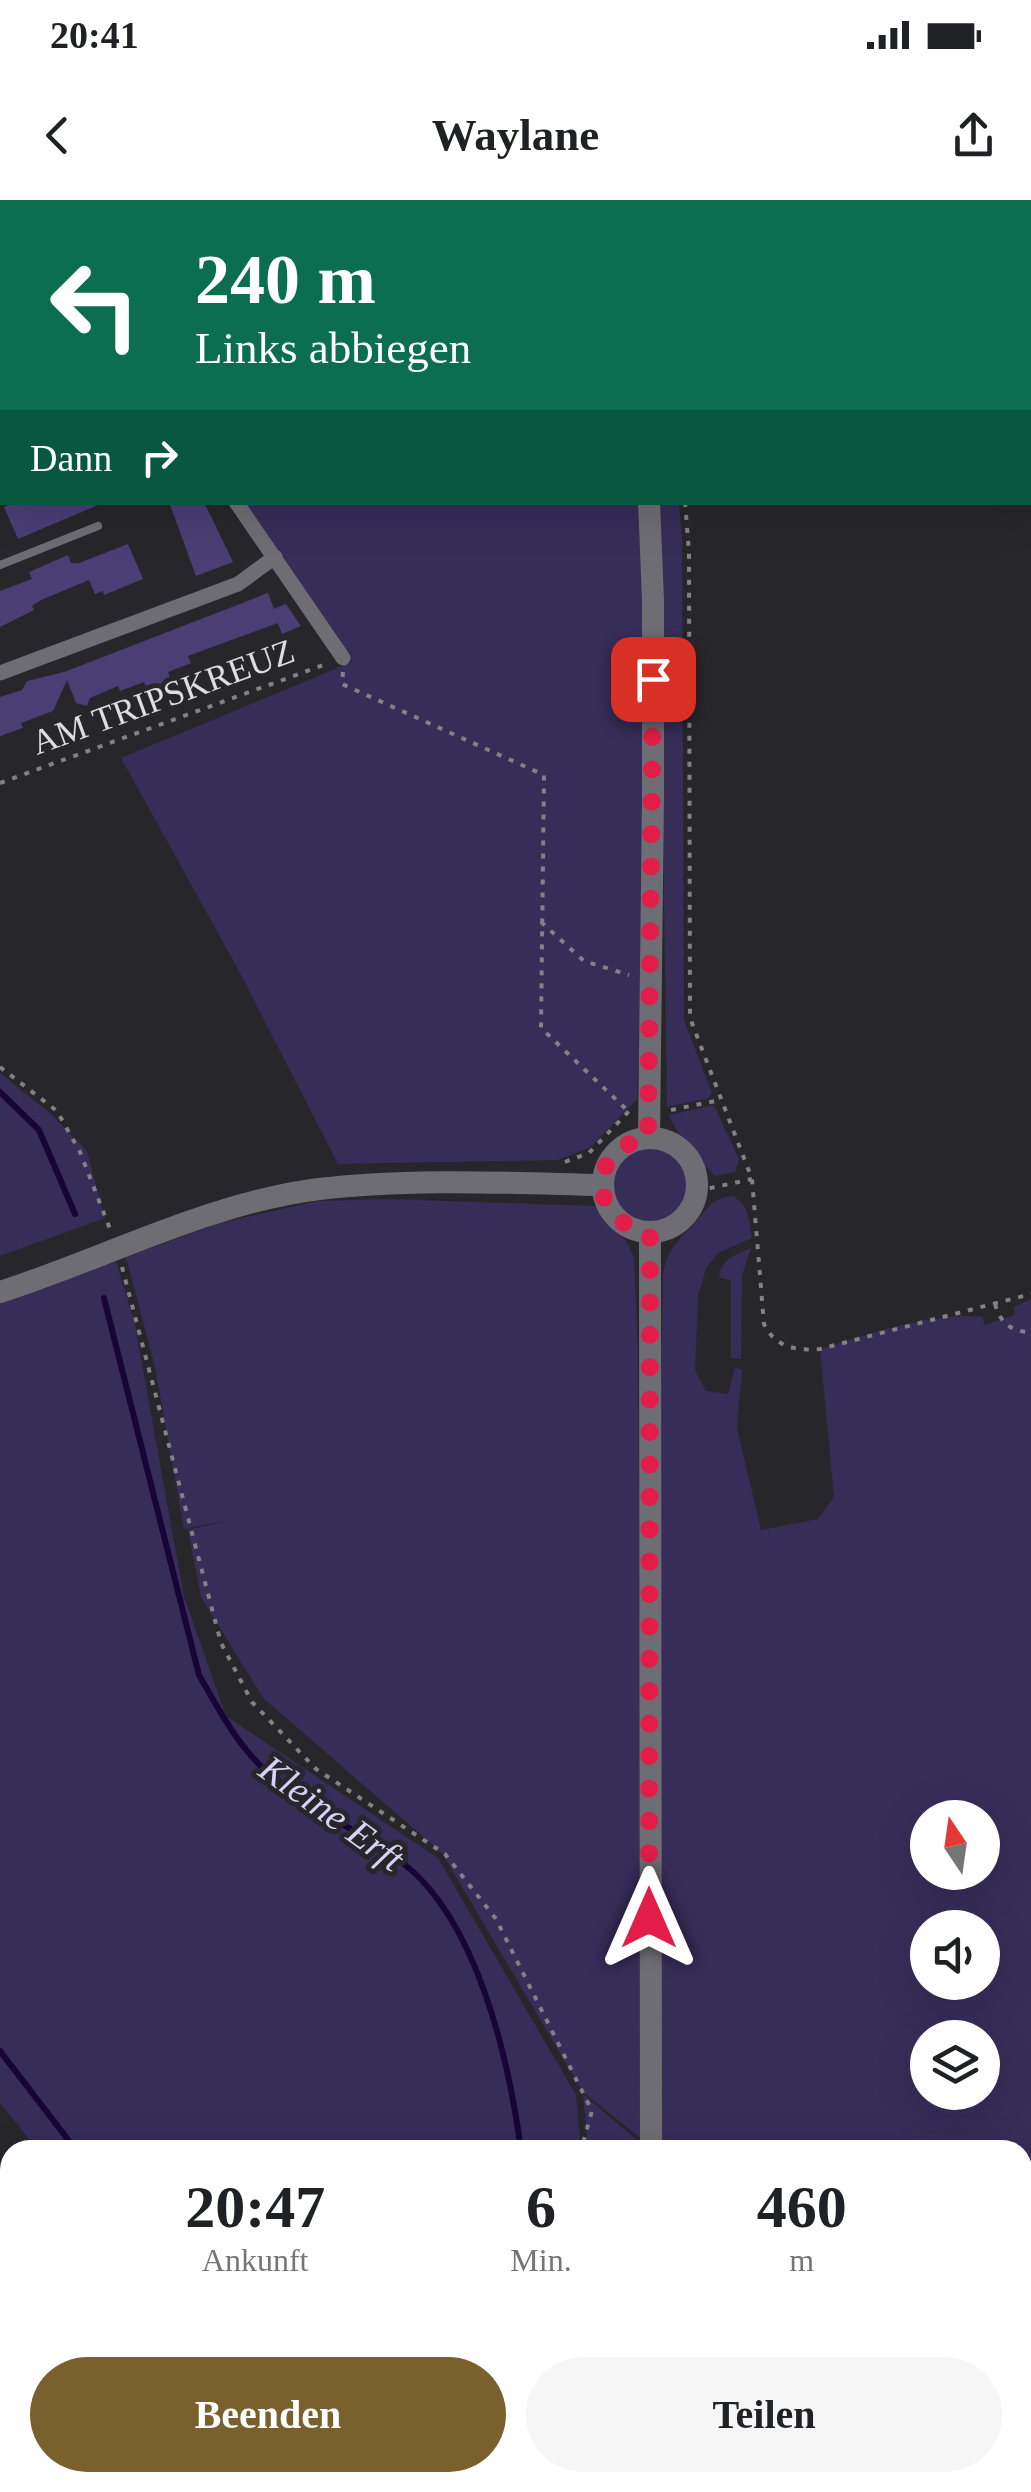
<!DOCTYPE html>
<html lang="de">
<style>
:root{--surface:#fff;--page:#f6f6f6;--text:#202124;--muted:#757577;--accent:#79602c}
body{margin:0;font-family:Georgia,serif;background:var(--page);color:var(--text);height:100vh;display:flex;flex-direction:column;font-size:38px;white-space:nowrap}
*{box-sizing:border-box;margin:0}
p{font-size:32px;color:var(--muted)}
.icon{flex:none;width:55px;height:55px;fill:none;stroke:currentColor;stroke-width:2;stroke-linecap:round;stroke-linejoin:round}
.map{position:relative;flex:1;overflow:hidden}
.panel{position:absolute;left:0px;top:1940px;width:1032px;height:352px;display:flex;flex-direction:column;background:var(--surface);border-radius:30px 30px 0 0;box-shadow:0 10px 40px #0002}
.panel>*{flex:none}
.banner{position:absolute;left:0px;top:0px;width:1032px;height:305px;box-shadow:0 10px 40px #0002;background:#0b6e4f;color:#fff;overflow:hidden}
.needle{width:65px;rotate:347deg}
.buttons{position:absolute;left:910px;top:1600px;display:grid;gap:20px}
.buttons a{display:grid;place-items:center;width:90px;height:90px;border-radius:50%;background:var(--surface);box-shadow:0 10px 40px #0002;font-size:50px}
.pin{position:absolute;display:grid;place-items:center;width:85px;height:85px;color:#fff;margin:-42px;border-radius:20px;box-shadow:0 5px 15px #0006}
.me{position:absolute;width:110px;margin:-55px;rotate:0deg;stroke-linejoin:round;filter:drop-shadow(0 0 8px #0008)}
.turn{display:flex;align-items:center;gap:35px;height:210px;padding:0 30px;font-size:45px}
.turn .icon{width:130px;height:130px;stroke-width:2.5}
.turn b{display:block;font-size:70px;line-height:85px}
.then{display:flex;align-items:center;height:95px;padding:0 30px;background:#0003;gap:20px;font-size:38px}
.eta{display:flex;justify-content:space-evenly;align-items:center;height:170px;text-align:center}
.eta b{font-size:60px;font-weight:600;line-height:70px}
.action{display:flex;gap:20px;margin-top:auto;padding:20px 30px}
.action a{flex:1;height:115px;border-radius:60px;background:var(--accent);color:#fff;font-size:40px;font-weight:600;line-height:115px;text-align:center}
.action a+a{background:var(--page);color:var(--text)}
.status{display:flex;justify-content:space-between;align-items:center;height:70px;padding:0 50px;background:var(--surface);direction:ltr}
.status svg{height:28px;fill:currentColor}
header{display:flex;justify-content:space-between;align-items:center;height:130px;padding:0 30px;background:var(--surface);font-size:45px;font-weight:600}
.map>svg:first-child{display:block}
.green{fill:#372d59;fill-rule:evenodd}
.lines{fill:none;stroke-linecap:round;stroke-linejoin:round}
.stream{stroke:#170537;stroke-width:6}
.building{fill:#4a3e75}
.path{stroke:#828185;stroke-width:4;stroke-dasharray:5 8;stroke-linecap:butt}
.lane{stroke:#6e6d73;stroke-width:8}
.street{stroke:#6e6d73;stroke-width:15}
.secondary{stroke:#6e6d73;stroke-width:22}
.route{stroke:#e11d48;stroke-width:18;stroke-dasharray:0 32.4}
.labels{text-anchor:middle;dominant-baseline:central;stroke-width:10;stroke-linejoin:round;paint-order:stroke}
.street-label{font-size:35px;fill:#dddce0;stroke:#27272b}
.water-label{font-size:38px;font-style:italic;fill:#d7d2f5;stroke:#27272b}
</style>
<div class="status"><b>20:41</b><svg viewBox="0 0 49 12"><path d="M0 12V9h3v3zM5 12V6h3v6zM10 12V3h3v9zM15 12V0h3v12zM26 1h20v11H26zM47 4h2v5h-2z"/></svg></div>
<header><svg class="icon" aria-label="back" viewBox="0 0 24 24"><path d="M15 5l-7 7 7 7"/></svg>Waylane<svg class="icon" aria-label="share" viewBox="0 0 24 24"><path d="M12 15V3M7 8l5-5 5 5M5 13v7h14v-7"/></svg></header>
<div class="map">
<svg width="1031" height="2292" viewBox="0 0 1031 2292">
<rect width="100%" height="100%" fill="#27272b"/>
<!-- green -->
<path class="green" d="M46 0H573V2H48Z
M242 303H638L643 404 642 782 637 899 591 947 558 960 338 964 239 771 121 558 352 462Z
M658 303H679L682 339 684 820 712 893 708 898 667 907Z
M0 873 50 913 87 951 105 1018 0 1056Z
M714 905 739 959 735 972 715 976C698 958 678 938 669 915Z
M610 985a41 41 0 1 1 82 0a41 41 0 1 1-82 0Z
M732 996C749 1004 749 1020 752 1038L718 1053 706 1068 698 1096 695 1170 706 1191 728 1194 735 1167 742 1170 737 1228 761 1330 818 1319 834 1297 820 1149C867 1135 934 1111 983 1117L984 1125 1015 1115 1014 1107 1031 1099V2292H669V2282H1022V1950H660L657 1400 663 1074C668 1049 677 1042 693 1025 707 1010 709 999 732 996ZM928 1618H982V1672H928ZM928 1728H982V1782H928ZM928 1838H982V1892H928Z
M388 999 595 1006 626 1041 634 1057 638 1152 644 1941 583 1892 442 1653 263 1498 201 1397 188 1330 233 1319 184 1329 155 1167 126 1057 220 1023 318 1001Z
M751 1048 742 1076 741 1159 731 1158V1081L719 1077C721 1059 735 1055 751 1048Z
M116 1061 135 1125 184 1397 226 1516 438 1658 576 1895 580 1937 577 1950H38L0 1903V1103Z
M583 1894 644 1946V1950H583L587 1937Z
M10 2084V2192L0 2176V2093Z
M530 2283 531 2292H70L64 2283Z
M537 2283H650V2292H538Z"/>
<g class="lines">
<!-- stream -->
<path class="stream" d="M0 892 39 930 75 1014
M104 1098 199 1475C218 1508 236 1543 264 1569 305 1608 360 1630 404 1664 478 1722 509 1861 521 1950
M0 1851 76 1950
M329 2282 336 2292
M485 2292 486 2282"/>
</g>
<!-- building -->
<path class="building" d="M14 302H105L18 339 4 307Z
M169 302H204L233 362 196 376Z
M128 344 143 379 104 395 103 391 95 394 89 380 41 400 32 406 34 410 0 427V391L32 379 29 372 68 355 71 363H79Z
M268 393 274 409 286 404 301 426 282 434 278 423 188 456 191 463 168 472 172 483 148 492 144 482 120 491 118 486 90 498 87 506 76 503 67 480 53 511 21 523 23 528 0 536V497L22 490 27 481 64 472Z"/>
<g class="lines">
<!-- path -->
<path class="path" d="M623 0V2
M685 302 689 352 690 818 752 979 764 1124C775 1147 795 1151 820 1149L1031 1094
M343 472 342 484 544 575 541 828 627 910
M0 583 329 463
M541 722 584 761 629 775
M0 867 57 911 80 952 110 1029
M671 910 720 900
M565 962 589 953 630 910
M697 991 752 979
M122 1067 221 1443 252 1502 316 1569 445 1654 496 1719 592 1911 581 1950
M995 1104C1001 1124 1010 1130 1031 1133
M533 2282 534 2292"/>
<!-- lane -->
<path class="lane" d="M0 365 98 326"/>
<!-- street -->
<path class="street" d="M32 0 34 2
M0 130 2 128
M236 302 343 458
M0 473 238 384 275 357"/>
<!-- secondary -->
<path class="secondary" d="M585 0 586 2
M649 302 653 400V597L649 938
M603 985a47 47 0 1 1 94 0a47 47 0 1 1-94 0Z
M650 1033 651 1950
M0 1092C106 1058 208 1003 319 989 412 978 509 983 602 985
M657 2282 658 2292"/>
</g>
<g class="lines">
<!-- route -->
<path class="route" d="M649 1718 650 1034C588 1020 584 950 648 938L653 479"/>
</g>
<g class="labels">
<!-- street labels -->
<g class="street-label">
<text transform="translate(163 497) rotate(-20)">AM TRIPSKREUZ</text>
</g>
<!-- water labels -->
<g class="water-label">
<text transform="translate(332 1613) rotate(36)">Kleine Erft</text>
</g>
</g>
</svg>
<div class="buttons">
<a><svg class="needle" viewBox="-14 -14 28 28"><path d="M0-13l5 13h-10z" fill="#e53935"/><path d="M0 13l5-13h-10z" fill="#757577"/></svg></a>
<a><svg class="icon" aria-label="sound" viewBox="0 0 24 24"><path d="M4 9h4l5-4v14l-5-4H4zM17 9q2 3 0 6"/></svg></a>
<a><svg class="icon" aria-label="layers" viewBox="0 0 24 24"><path d="M12 4l9 5-9 5-9-5zM3 14l9 5 9-5"/></svg></a>
</div>
<div class="pin" style="left:653px;top:479px;background:#d93025"><svg class="icon" aria-label="arrive" viewBox="0 0 24 24"><path d="M6 21V4h12l-3 4 3 4H6"/></svg></div>
<svg class="me" style="left:649px;top:1718px" viewBox="-20 -20 40 40"><path d="M0-17L14 15 0 8-14 15z" fill="#e11d48" stroke="#fff" stroke-width="4"/></svg>
<div class="banner">
<div class="turn"><svg class="icon" aria-label="left" viewBox="0 0 24 24"><path d="M17 20v-9H6M10 6l-5 5 5 5"/></svg><div><b>240 m</b>Links abbiegen</div></div>
<div class="then">Dann<svg class="icon" aria-label="right" viewBox="0 0 24 24"><path d="M7 20v-9h11M14 6l5 5-5 5"/></svg></div>
</div>
<section class="panel">
<div class="eta">
<div><b>20:47</b><p>Ankunft</p></div>
<div><b>6</b><p>Min.</p></div>
<div><b>460</b><p>m</p></div>
</div>
<div class="action"><a>Beenden</a><a>Teilen</a></div>
</section>
</div>
